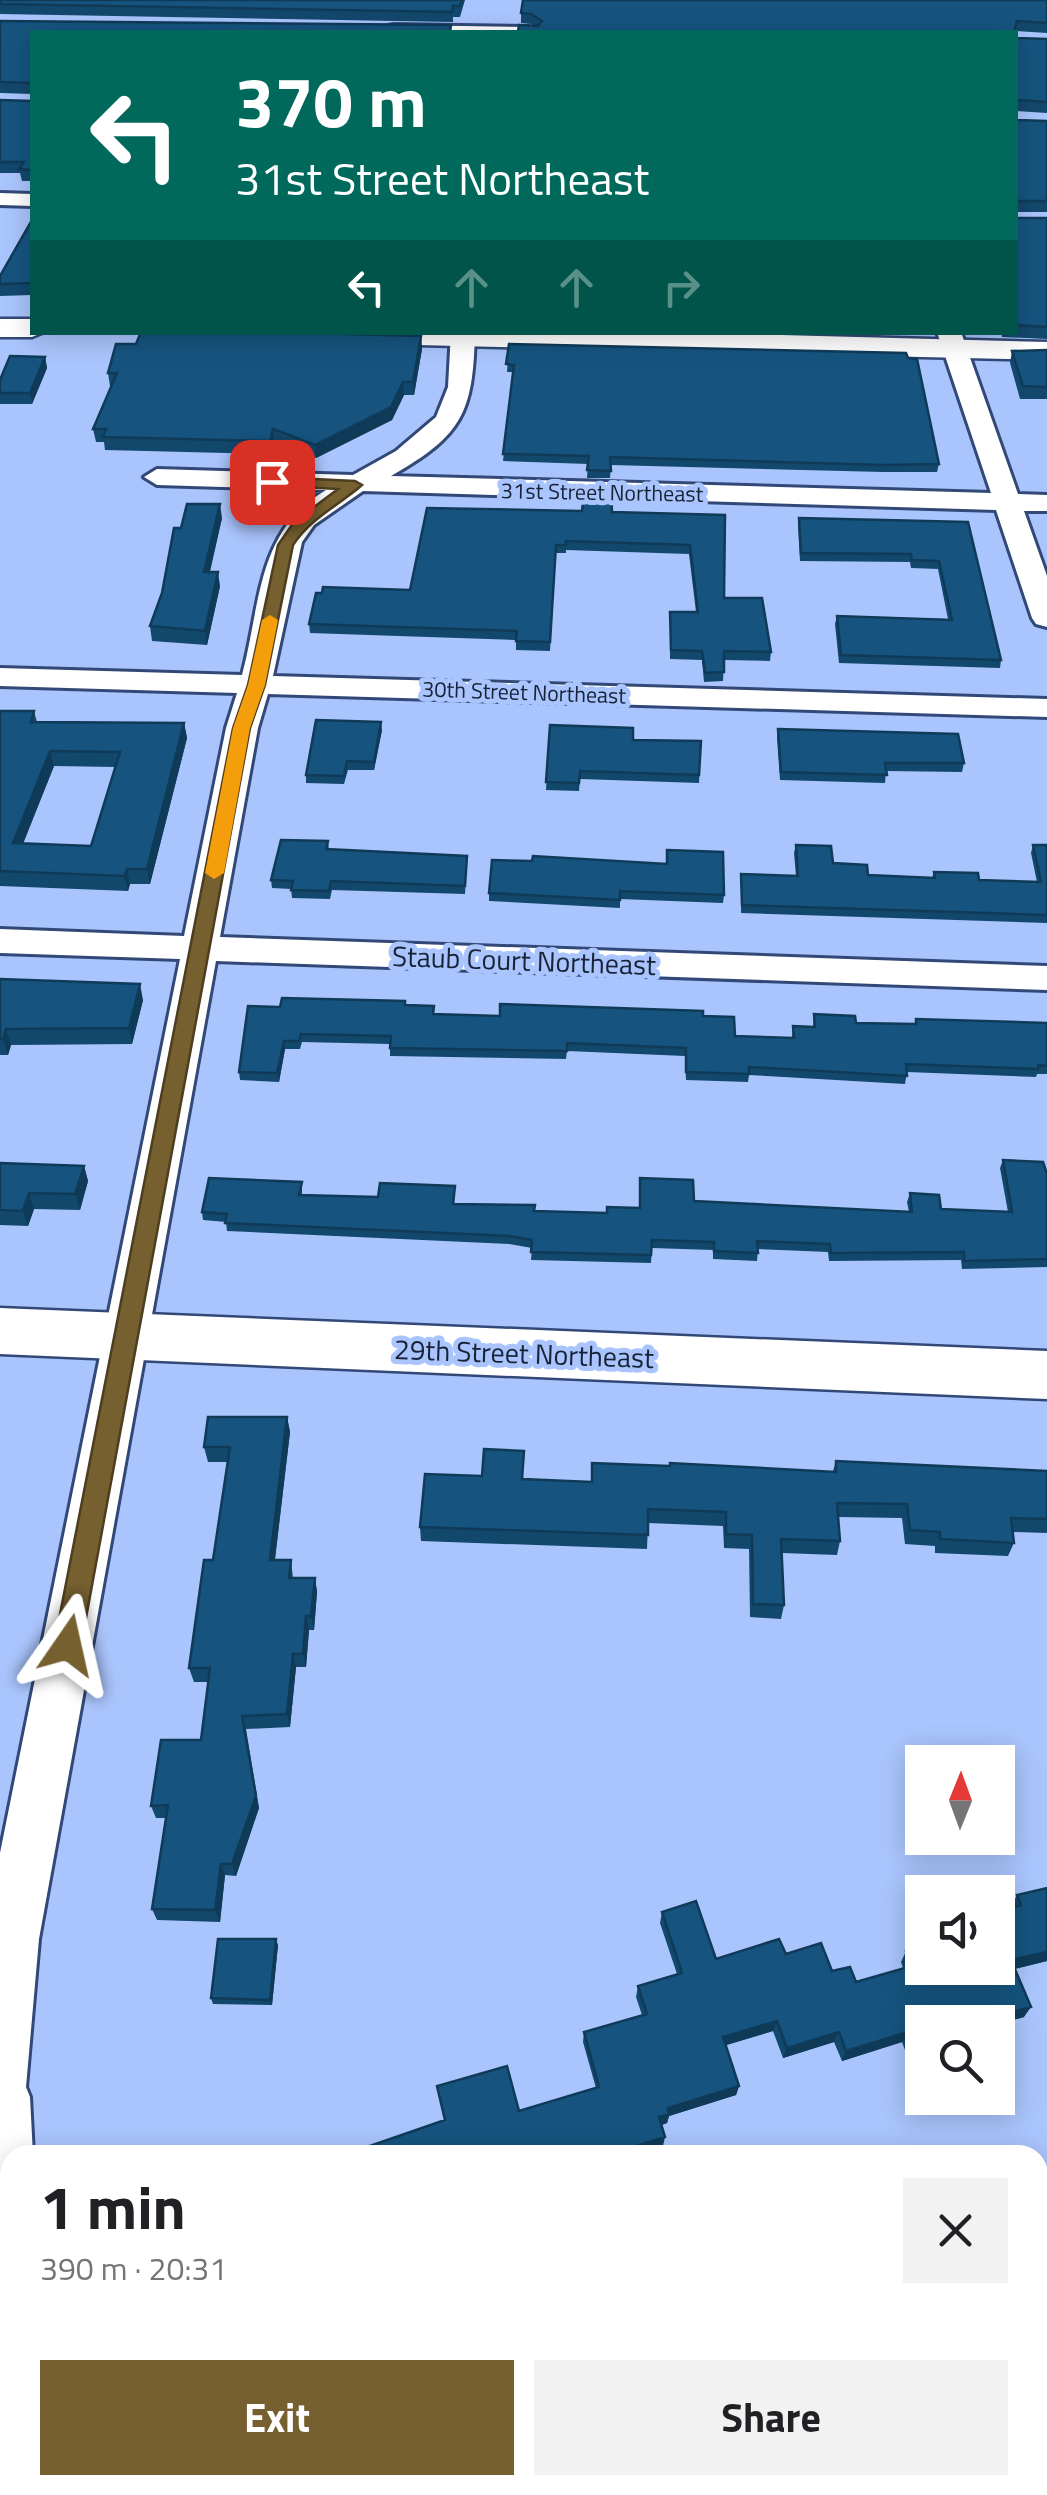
<!DOCTYPE html>
<meta charset="utf-8">
<style>
:root{--surface:#fff;--page:#f2f2f2;--text:#202124;--muted:#757577;--accent:#776030}
body{margin:0;font-family:"Titillium Web",sans-serif;background:var(--page);color:var(--text);height:100vh;display:flex;flex-direction:column;font-size:38px;white-space:nowrap}
*{box-sizing:border-box;margin:0}
p{font-size:32px;color:var(--muted)}
.icon{flex:none;width:55px;height:55px;fill:none;stroke:currentColor;stroke-width:2;stroke-linecap:round;stroke-linejoin:round}
.map{position:relative;flex:1;overflow:hidden}
.drawer{position:absolute;left:0px;top:2145px;width:1048px;height:350px;display:flex;flex-direction:column;background:var(--surface);border-radius:30px 30px 0 0;box-shadow:0 5px 25px #0003}
.drawer>*{flex:none}
.banner{position:absolute;left:30px;top:30px;width:988px;height:305px;border-radius:0px;box-shadow:0 5px 25px #0003;background:#00695c;color:#fff;overflow:hidden}
.needle{width:65px;rotate:1deg}
.tools{position:absolute;left:905px;top:1745px;display:grid;gap:20px}
.tools a{display:grid;place-items:center;width:110px;height:110px;border-radius:0px;background:var(--surface);box-shadow:0 5px 25px #0003;font-size:50px}
.pin{position:absolute;display:grid;place-items:center;width:85px;height:85px;color:#fff;margin:-42px;border-radius:20px;box-shadow:0 5px 15px #0006}
.me{position:absolute;width:110px;margin:-55px;rotate:11deg;stroke-linejoin:round;filter:drop-shadow(0 0 8px #0008)}
.turn{display:flex;align-items:center;gap:35px;height:210px;padding:0 40px;font-size:45px}
.turn .icon{width:130px;height:130px;stroke-width:2.5}
.turn b{display:block;font-size:70px;line-height:85px}
.lanes{display:flex;align-items:center;height:95px;padding:0 40px;background:#0003;justify-content:center;gap:50px;direction:ltr}
.lanes .off{opacity:.35}
.round{display:grid;place-items:center;flex:none;width:105px;height:105px;border-radius:0px;background:var(--page)}
.summary{display:flex;align-items:center;justify-content:space-between;height:170px;padding:0 40px}
h1{font-size:60px;font-weight:700;line-height:75px}
.button{display:flex;gap:20px;margin-top:auto;padding:20px 40px}
.button a{flex:1;height:115px;border-radius:0px;background:var(--accent);color:#fff;font-size:40px;font-weight:700;line-height:115px;text-align:center}
.button a+a{background:var(--page);color:var(--text)}
.map>svg:first-child{display:block}
.lines{fill:none;stroke-linecap:round;stroke-linejoin:round}
.minor-casing{stroke:#324877;stroke-width:6}
.major-casing{stroke:#324877;stroke-width:5}
.minor{fill:#fff;fill-rule:evenodd}
.major{fill:#fff;fill-rule:evenodd}
.wall{fill:#13486d;fill-rule:evenodd}
.shaded-wall{fill:#0f3b59}
.building{fill:#16547f;stroke:#0f3b59;stroke-width:2.5;fill-rule:evenodd}
.route{fill:#776030;stroke:#4d3e1f;stroke-width:2.5}
.slow{fill:#f59e0b}
.labels{text-anchor:middle;dominant-baseline:central;stroke-width:10;stroke-linejoin:round;paint-order:stroke}
.far-street-label{font-size:22px;fill:#192337;stroke:#aac5fd}
.street-label{font-size:28px;fill:#192337;stroke:#aac5fd}
</style>
<div class="map">
<svg width="1047" height="2495" viewBox="0 0 1047 2495">
<rect width="100%" height="100%" fill="#aac5fd"/>
<g class="lines">
<defs>
<path id="minor" d="M394 25 529 27 538 32H387L388 26Z
M0 193 32 194V206L0 205Z
M451 332H475C473 413 463 435 391 476L991 493 937 332H961L1018 494 1047 495V511H1024L1047 576V627L1036 624 1032 618 996 510 363 491 314 525 302 542 273 676 1047 699V717L268 694 258 728 220 937 1047 966V990L216 961 39 1939 26 2087 30 2097 33 2155H10V2269L0 2265V1853L180 959 0 953V929L184 936 226 728 237 693 0 686V668L242 675C261 604 256 531 326 490L157 485 144 477 157 469 353 475 396 451 436 417 448 387Z
M1047 2226V2288L1038 2292V2229Z
M20 2485H88L90 2495H22Z
M320 2485H408L404 2495H316Z"/>
<path id="major" d="M0 319H32V332H44L32 337H0Z
M236 332H664L1047 342V360L251 341 240 339Z
M0 1308 1047 1351V1399L0 1354Z"/>
</defs>
<!-- minor casing -->
<use href="#minor" class="minor-casing"/>
<!-- major casing -->
<use href="#major" class="major-casing"/>
<!-- minor -->
<use href="#minor" class="minor"/>
<!-- major -->
<use href="#major" class="major"/>
</g>
<!-- wall -->
<path class="wall" d="M0 0H465L460 17H453V22L0 14Z
M1047 0V33L1015 31 518 32 533 26 531 24 521 23V13Z
M0 21 451 32 32 94 0 93Z
M1017 38 1047 39V113L1015 111Z
M0 100 32 101V181H22L20 173H0Z
M1017 120 1047 121V212H1015Z
M1015 218H1047V339L1002 337 1001 332H1015Z
M32 220V295L0 296V276Z
M781 332H898V334Z
M421 336 422 349 414 395H404L392 420 316 458 274 442 271 454 105 450 104 442H96L93 429 112 386H110L108 373 136 344Z
M509 344 939 464 937 472H883L611 465 610 478H587L588 464 503 461 513 372H507Z
M1047 350V399H1020L1010 363 1012 351Z
M45 357 47 368 32 404H0V380Z
M612 512 725 515 724 598 771 652 770 661 724 660 723 681 704 682 702 660 670 659V621L696 612 689 554 566 550V553H556L550 651 516 650V640L310 633 309 624 410 590Z
M222 518 210 572 220 586 207 645 152 641 150 626 162 593 181 528Z
M799 518 968 522 1001 660 1000 668 839 663 835 624 837 616 948 619 938 569 911 568 910 562 800 561 798 526Z
M0 711H34L37 722 184 723 187 738 150 884H130L128 891 0 886ZM54 766 115 767 91 846 23 844Z
M550 725 633 740 701 741 699 783 580 779 579 791 546 790Z
M778 729 964 763 962 772 886 771 885 783 780 780 777 738Z
M382 730 374 770H348L344 784 306 783V775Z
M328 841 329 850 467 856 465 894 332 890 330 899 292 898 291 889 272 888 271 880Z
M796 845 833 863 868 875 932 878 934 872 979 880 1037 882 1031 853 1033 845H1047V923L741 913V874L796 876 794 853Z
M666 864 724 895 723 903 620 899V908L489 901V893Z
M0 979 143 1000 132 1044 11 1045 8 1055H0Z
M405 1005 435 1014 500 1016H703L735 1036 792 1038 793 1026 813 1027 814 1014 856 1023 915 1024 916 1019 1047 1023V1074H1037L1036 1077 907 1072 905 1084 749 1075 748 1082 686 1080 685 1056 567 1051 566 1059 390 1056V1044L302 1042 300 1049H285L279 1082 240 1080 239 1072 280 1007Z
M1003 1160 1047 1174V1267L962 1269 961 1260 829 1261 828 1252 758 1249 757 1261 713 1259V1250L652 1248 651 1263 531 1260 532 1248 509 1244 227 1231 226 1222 203 1220 202 1212 302 1182V1195L378 1197 455 1194 454 1204 534 1211 607 1213 694 1201 909 1212 907 1202 910 1193 941 1209 1008 1212 1000 1168Z
M0 1163 84 1166 88 1181 80 1210 34 1209 28 1226 0 1225Z
M287 1417 290 1432 275 1560H291L293 1578H315L317 1592 314 1630H309L306 1667H296L290 1727 246 1729 259 1808 236 1876 225 1875 220 1922 157 1920 152 1909 166 1818H156L151 1806 201 1740 208 1682H194L189 1668 213 1560 227 1462H208L204 1447Z
M836 1461 1047 1471V1533L1013 1532 1014 1543 1008 1556 935 1553V1546L905 1544 902 1518 838 1517 840 1541 837 1555 782 1553 784 1605 781 1619 750 1617 749 1549 724 1548 723 1526 648 1523 647 1549 421 1541 420 1527 482 1476 592 1482 833 1471Z
M1047 1888V1961L1015 1969 1024 2017 998 2024V2022L905 2050 902 2042 842 2061 834 2042 783 2058 773 2031 726 2045 739 2086 736 2095 669 2116 667 2123 662 2125 663 2146 444 2120 437 2086 519 2111 596 2088 583 2042 584 2032 642 2015 636 1997 638 1986 677 1974 660 1923 662 1912 716 1959 786 1954 856 1982 903 1968 901 1962 906 1951 916 1948 910 1945 916 1934 922 1932V1968L1011 1908V1906L1017 1895Z
M278 1945 272 2005 213 2004 211 1998Z"/>
<!-- shaded-wall -->
<path class="shaded-wall" d="M421 336 422 349 414 395 413 382Z
M45 357 47 368 32 404 30 393Z
M403 382 404 395 392 420 316 458 315 445Z
M273 429 274 442 271 454 270 441Z
M220 504 222 518 206 586 204 572Z
M218 572 220 586 207 645 205 631Z
M381 722 382 730 374 770V762Z
M184 723 187 738 150 884 147 869Z
M50 751 54 766 17 858 13 843Z
M127 869 130 884 128 891 124 876Z
M140 984 143 1000 132 1044 129 1028Z
M6 1029 11 1045 8 1055 3 1039Z
M284 1041 285 1049 279 1082 277 1073Z
M84 1166 88 1181 80 1210 75 1194Z
M29 1193 34 1209 28 1226 23 1211Z
M287 1417 290 1432 273 1574 270 1560Z
M315 1578 317 1592 314 1630 311 1616Z
M306 1616 309 1630 306 1667 303 1654Z
M293 1654 296 1667 290 1727 287 1714Z
M242 1716 259 1808 236 1876 232 1864Z
M221 1864 225 1875 220 1922 215 1910Z
M276 1939 278 1945 272 2005 270 2000Z
M1047 1952V1961L1005 1971 1011 1960Z
M1031 2007 1024 2017 998 2024V2022H974Z
M777 2021 773 2031 720 2047 723 2037Z
M839 2032 834 2042 783 2058 787 2048Z
M908 2032 902 2042 842 2061 846 2051Z
M922 2037V2045L905 2050 911 2040Z
M739 2086 736 2095 669 2116 667 2123 657 2126 659 2117 668 2108Z
M665 2137 663 2146 634 2155H608Z"/>
<!-- building -->
<path class="building" d="M0 0H462L460 6H453L452 12 0 4Z
M523 0H1047V23L1017 21 1014 32H518L519 25 538 26 542 21 531 14 521 13Z
M0 21 451 25 450 32H32V83L0 82Z
M1015 37 1017 38 1047 39V102L1017 100 1015 109Z
M0 100 32 101V170L19 169 24 162H0Z
M1015 118 1017 120 1047 121V201H1015Z
M1015 218H1047V327L1015 325Z
M32 220V283L0 284V276Z
M141 332H265L421 336 413 382H403L391 407 315 445 273 429 270 441 103 437 106 429H93L117 373H108L116 344H136Z
M509 344 906 353 908 358 917 359 939 464 884 465 610 457 611 471 587 470 589 456 503 454 514 365 506 364Z
M1047 350V387L1023 386 1012 351Z
M10 356 45 357 30 393H0V380Z
M584 493 611 494 612 512 725 515 724 598H762L771 652 724 651V672L705 673 702 651 671 650 670 612H698L690 545 566 541V545H556L550 642 516 641 517 631 309 624 316 593H322L323 587 410 590 427 508 582 511Z
M187 504H220L204 572H218L205 631 150 626 162 593 174 528H181Z
M799 518 968 522 1001 660 841 655 837 616 952 620 939 561 912 560 911 554 801 553Z
M0 711H34L31 722 184 723 147 869H127L124 876 0 871ZM50 751 120 752 91 846 13 843Z
M316 720 381 722 374 762 347 761 344 776 306 775Z
M550 725 633 728V740L701 741 699 775 580 771 579 783 546 782Z
M778 729 958 734 964 763H885L887 775 781 772Z
M281 840 328 841 326 849 467 856 465 886 331 881 329 891 291 890 293 881 271 880Z
M796 845 831 846 833 863 867 865 868 875 935 878 934 872 978 873 979 880 1041 882 1033 845H1047V915L742 905 741 874 798 876Z
M667 850 723 852 724 895 620 891V900L489 893 492 860 532 861 533 856 667 864Z
M0 979 140 984 129 1028 6 1029 3 1039H0Z
M282 998 405 1001V1005L434 1006 433 1014 500 1016V1004L703 1011V1016L734 1017 735 1036 794 1038 793 1026 815 1027 814 1014 855 1016 856 1023 916 1024V1019L1047 1023V1066L1038 1065V1069L906 1064 907 1076 749 1067V1074L686 1072V1048L567 1043V1051L390 1048 391 1036 301 1034 299 1041H284L277 1073 239 1072 248 1006 280 1007Z
M1003 1160 1043 1162 1047 1174V1259L964 1261V1252L831 1253 830 1244 757 1241 758 1253 714 1251V1242L652 1240 651 1255 531 1252 532 1240 509 1236 225 1223 227 1214 202 1212 209 1178 302 1182 299 1195 378 1197 380 1183 455 1186 453 1204 535 1205 534 1211 607 1213V1207L640 1208V1178L693 1180 694 1201 912 1212 910 1193 939 1195 941 1209 1012 1212Z
M0 1163 84 1166 75 1194 29 1193 23 1211 0 1210Z
M208 1417H287L270 1560H291L289 1578H315L311 1616H306L303 1654H293L287 1714 242 1716 256 1796 232 1864H221L215 1910 152 1909 168 1805 151 1806 161 1740H201L210 1668H189L204 1560H213L230 1447H204Z
M484 1449 524 1451 522 1479 592 1482V1463L670 1466V1463L836 1472V1461L1047 1471V1519L1011 1518 1014 1543 940 1539V1532L910 1530 907 1504 837 1503 840 1541 781 1539 784 1605 753 1604 752 1535 726 1534V1512L648 1509V1535L420 1527 425 1474 482 1476Z
M1047 1888V1952L1011 1960 1031 2007 974 2022H922V2037L911 2040 908 2032 846 2051 839 2032 787 2048 777 2021 723 2037 739 2086 668 2108 669 2114 659 2117 665 2137 608 2155H344L445 2120 437 2086 507 2066 519 2111 599 2087 584 2032 647 2014 638 1986 682 1973 662 1912 696 1901 716 1959 779 1939 786 1954 821 1943 832 1971 850 1967 856 1982 912 1966 906 1951 922 1947V1968H998V1912L1021 1905 1017 1895Z
M218 1939H276L270 2000 211 1998Z
M318 2148 320 2155H297Z
M155 2150 156 2155H139Z"/>
<!-- route -->
<path class="route" d="M272 477 355 481 362 485C338 506 312 517 293 545L265 685 250 728 81 1645 77 1653 68 1657 58 1653 54 1645 233 728 248 685 278 545 294 522 338 489 267 485 265 482Z"/>
<!-- slow -->
<path class="slow" d="M270 615 278 620 265 685 250 728 224 873 214 879 205 873 233 728 248 685 262 620Z"/>
<g class="labels">
<!-- far-street labels -->
<g class="far-street-label">
<text transform="translate(602 492) rotate(1)">31st Street Northeast</text>
<text transform="translate(524 692) rotate(2)">30th Street Northeast</text>
</g>
<!-- street labels -->
<g class="street-label">
<text transform="translate(524 960) rotate(2)">Staub Court Northeast</text>
<text transform="translate(524 1353) rotate(2)">29th Street Northeast</text>
</g>
</g>
</svg>
<div class="tools">
<a><svg class="needle" viewBox="-14 -14 28 28"><path d="M0-13l5 13h-10z" fill="#e53935"/><path d="M0 13l5-13h-10z" fill="#757577"/></svg></a>
<a><svg class="icon" aria-label="sound" viewBox="0 0 24 24"><path d="M4 9h4l5-4v14l-5-4H4zM17 9q2 3 0 6"/></svg></a>
<a><svg class="icon" aria-label="search" viewBox="0 0 24 24"><circle cx="10" cy="10" r="6"/><path d="M15 15l6 6"/></svg></a>
</div>
<div class="pin" style="left:272px;top:482px;background:#d93025"><svg class="icon" aria-label="arrive" viewBox="0 0 24 24"><path d="M6 21V4h12l-3 4 3 4H6"/></svg></div>
<svg class="me" style="left:68px;top:1645px" viewBox="-20 -20 40 40"><path d="M0-17L14 15 0 8-14 15z" fill="#776030" stroke="#fff" stroke-width="4"/></svg>
<div class="banner">
<div class="turn"><svg class="icon" aria-label="left" viewBox="0 0 24 24"><path d="M17 20v-9H6M10 6l-5 5 5 5"/></svg><div><b>370 m</b>31st Street Northeast</div></div>
<div class="lanes"><svg class="icon" aria-label="left" viewBox="0 0 24 24"><path d="M17 20v-9H6M10 6l-5 5 5 5"/></svg><svg class="icon off" aria-label="ahead" viewBox="0 0 24 24"><path d="M12 20V5M6 11l6-6 6 6"/></svg><svg class="icon off" aria-label="ahead" viewBox="0 0 24 24"><path d="M12 20V5M6 11l6-6 6 6"/></svg><svg class="icon off" aria-label="right" viewBox="0 0 24 24"><path d="M7 20v-9h11M14 6l5 5-5 5"/></svg></div>
</div>
<section class="drawer">
<div class="summary"><div><h1>1 min</h1><p>390 m · 20:31</p></div><a class="round"><svg class="icon" aria-label="close" viewBox="0 0 24 24"><path d="M6 6l12 12M18 6L6 18"/></svg></a></div>
<div class="button"><a>Exit</a><a>Share</a></div>
</section>
</div>
